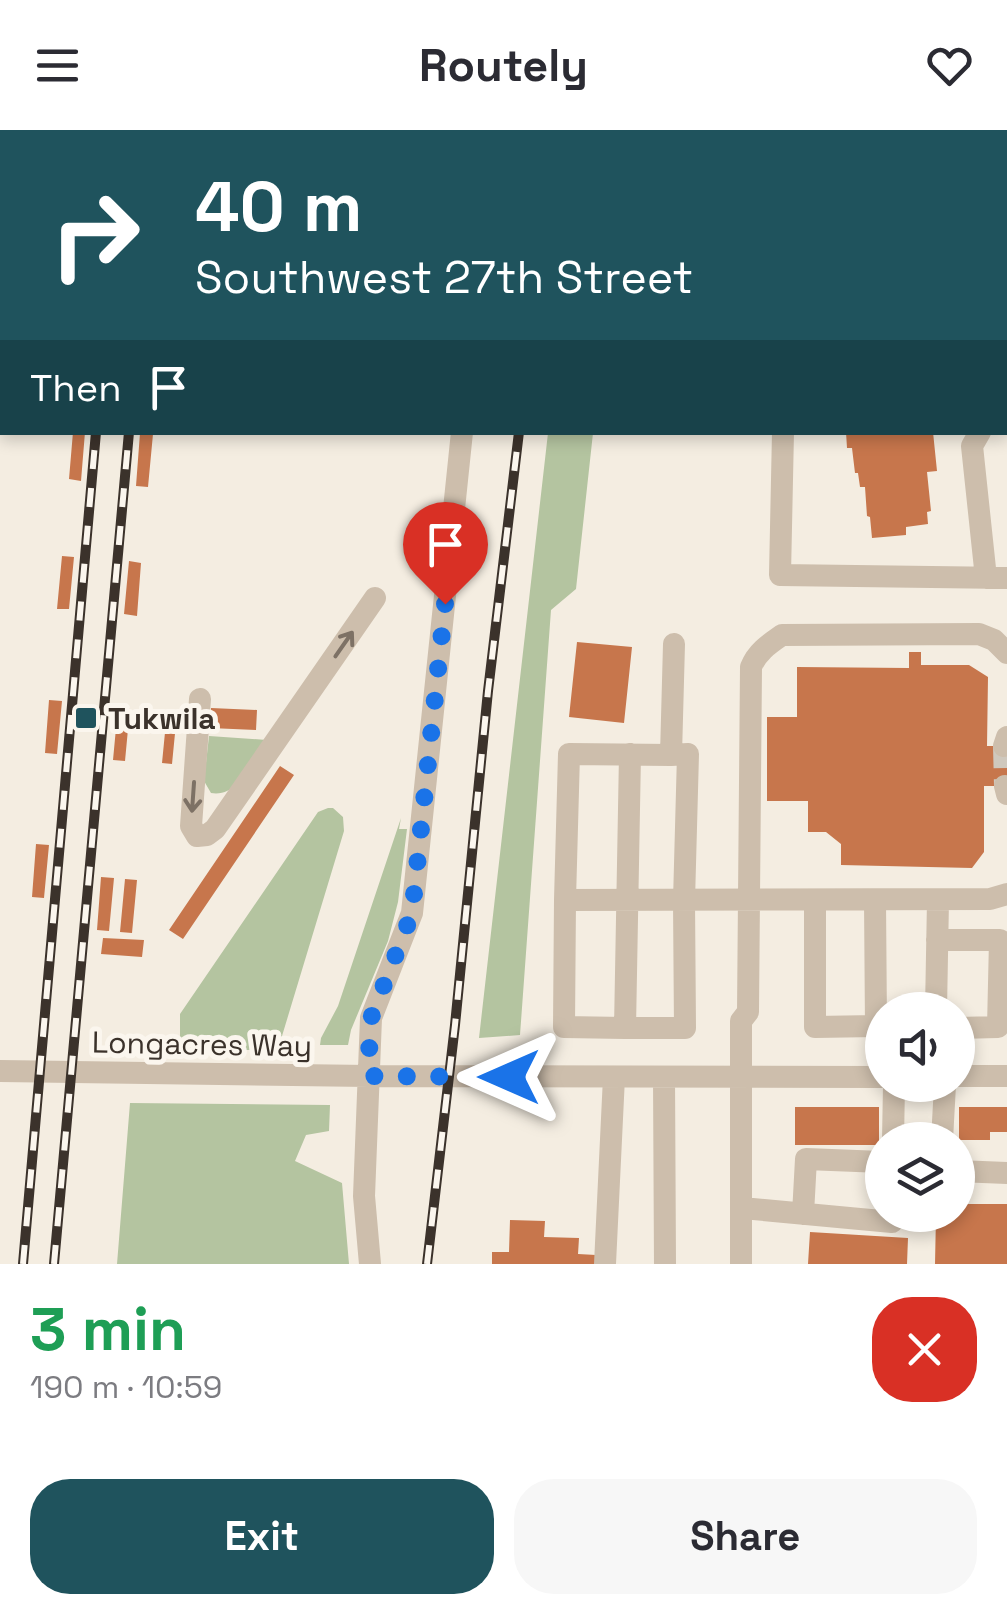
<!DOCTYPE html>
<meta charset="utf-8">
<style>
:root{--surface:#fff;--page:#f7f7f7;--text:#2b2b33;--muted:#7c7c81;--accent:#1f535d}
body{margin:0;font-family:"Space Grotesk",sans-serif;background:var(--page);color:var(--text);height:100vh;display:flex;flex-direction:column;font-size:38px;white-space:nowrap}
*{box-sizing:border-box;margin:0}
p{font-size:32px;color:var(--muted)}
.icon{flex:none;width:55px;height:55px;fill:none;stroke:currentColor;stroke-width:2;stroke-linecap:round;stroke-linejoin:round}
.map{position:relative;height:1134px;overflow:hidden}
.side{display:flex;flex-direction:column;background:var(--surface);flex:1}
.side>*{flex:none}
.guide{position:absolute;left:0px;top:0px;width:1008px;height:305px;box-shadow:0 5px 15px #0003;background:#1f535d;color:#fff;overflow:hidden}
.controls{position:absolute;left:865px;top:862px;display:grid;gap:20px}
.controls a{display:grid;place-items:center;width:110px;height:110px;border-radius:50%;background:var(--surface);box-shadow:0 5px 15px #0003;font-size:50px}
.pin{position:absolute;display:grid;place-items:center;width:85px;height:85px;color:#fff;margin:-102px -42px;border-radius:50% 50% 50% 0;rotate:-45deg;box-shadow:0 0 10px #0007}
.pin .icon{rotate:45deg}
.me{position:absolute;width:110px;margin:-55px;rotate:270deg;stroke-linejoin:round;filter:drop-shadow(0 0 8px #0008)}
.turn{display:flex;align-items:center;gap:35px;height:210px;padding:0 30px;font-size:45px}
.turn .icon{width:130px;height:130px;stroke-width:2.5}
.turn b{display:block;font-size:70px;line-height:85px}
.then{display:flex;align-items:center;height:95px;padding:0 30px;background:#0003;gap:20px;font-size:38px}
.round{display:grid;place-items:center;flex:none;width:105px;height:105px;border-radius:40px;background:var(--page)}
.headline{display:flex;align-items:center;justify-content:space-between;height:170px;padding:0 30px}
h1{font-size:60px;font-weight:700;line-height:75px;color:#1e9e55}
.button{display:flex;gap:20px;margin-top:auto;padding:20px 30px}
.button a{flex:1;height:115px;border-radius:40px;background:var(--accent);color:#fff;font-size:40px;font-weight:700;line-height:115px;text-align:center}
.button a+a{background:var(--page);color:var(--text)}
header{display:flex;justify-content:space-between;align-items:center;height:130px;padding:0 30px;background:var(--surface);font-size:45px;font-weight:700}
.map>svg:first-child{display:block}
.green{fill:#b4c4a0}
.building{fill:#c7764c}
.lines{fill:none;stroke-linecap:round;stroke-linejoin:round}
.minor-tunnel{stroke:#cfc8bd;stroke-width:22;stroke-dasharray:22 11;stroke-linecap:butt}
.minor{stroke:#cdbeac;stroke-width:22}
.rail-casing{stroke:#3b322b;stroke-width:10}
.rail{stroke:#fbf6ee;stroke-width:6;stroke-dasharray:19;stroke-linecap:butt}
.oneway{stroke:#7d7165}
.route{stroke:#1a73e8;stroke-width:18;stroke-dasharray:0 32.4}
.poi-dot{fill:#1f535d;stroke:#fbf6ee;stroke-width:4}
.labels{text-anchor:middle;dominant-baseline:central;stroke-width:10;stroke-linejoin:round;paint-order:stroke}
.poi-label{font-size:30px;font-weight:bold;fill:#3b322b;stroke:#fbf6ee;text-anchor:start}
.street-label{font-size:30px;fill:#3b322b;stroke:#fbf6ee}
</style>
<header><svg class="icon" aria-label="menu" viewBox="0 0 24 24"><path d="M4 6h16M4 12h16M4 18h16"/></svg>Routely<svg class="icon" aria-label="heart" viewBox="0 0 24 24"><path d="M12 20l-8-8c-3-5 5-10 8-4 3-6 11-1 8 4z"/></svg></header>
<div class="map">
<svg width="1007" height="1134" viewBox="0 0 1007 1134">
<rect width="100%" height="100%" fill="#f4ede1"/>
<!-- green -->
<path class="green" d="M548 303H593L576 459 551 480 520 905 479 908Z
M209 606 267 610C254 630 239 668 211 663L204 651Z
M328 678H333L343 687 344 701 282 906 280 920H185L180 915V884L318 682Z
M401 688 399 699H407L398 772 388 811 351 900 348 915H320L321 908 338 876Z
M130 973 330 975 329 1001 306 1005 295 1031 342 1053 349 1134H117Z"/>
<!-- building -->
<path class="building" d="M73 302H85L81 351 69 349Z
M846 302H933L937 341 927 342 931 381 927 382 928 394 906 397V405L872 408 870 387 867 386 865 357H860L858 343H855L852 318H847Z
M140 303 153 304 148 357 136 356Z
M62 426 74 427 69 479H57Z
M129 431 141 433 137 486 124 484Z
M577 512 632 517 624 593 569 587Z
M909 522H921V535H969L988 547 987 616H1007V656H984V722L972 738 841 735V714L826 702H808V671H767V587H797V537L909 538Z
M49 570 62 571 57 624 45 623Z
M118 577 130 578 125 631 113 630Z
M211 578 257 580 256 600 210 598Z
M167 582 177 583 172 634 162 633Z
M280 636 294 645 183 809 169 800Z
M36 714 49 715 44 768 32 767Z
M101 747 114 748 109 801 97 800Z
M125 749 137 750 132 803 120 802Z
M103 808 144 810 142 827 101 824Z
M795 977H879V1015H795Z
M959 977H1007V1002H990V1010H959Z
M958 1074H1007V1134H935L936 1085H958Z
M510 1090 545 1091 544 1107 579 1108 578 1124 596 1125 595 1134H492V1122H509Z
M810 1102 908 1108 907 1134H808Z"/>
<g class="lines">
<!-- minor-tunnel -->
<path class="minor-tunnel" d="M1004 616 1005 656"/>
<!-- minor -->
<path class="minor" d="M494 2V0
M0 114 2 116
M783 302 780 445 1007 448
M980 302 972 316 986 448
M674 514 671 625 569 624 565 770 990 769 1007 764
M200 569 191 696 197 706 207 705 215 699 375 468
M1004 616 1007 607
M1005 656 1007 664
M565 770 564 897 625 898 630 624
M815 770V897L876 896 875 770
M937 810H1000L998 897 958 898
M936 880 938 770
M625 898H685L684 771 688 624 671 625
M0 941 369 946 882 947
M958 946H1007
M664 947 665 1134
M893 1010 894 955
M942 1010 945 955
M958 1041 1007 1043
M742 1078 892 1092V1085
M803 1084 806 1029 882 1032
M370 1134 364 1066 371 888 412 783 462 302
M605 1134 614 947
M741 1134V891L748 882 751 537C757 522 769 514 782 505L979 504 994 510 1007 523"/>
<defs>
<path id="rail" d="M122 2 123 0
M154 2V0
M555 2V0
M23 1134 96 302
M54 1134 129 302
M427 1134 455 895 488 561 519 302"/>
</defs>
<!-- rail casing -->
<use href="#rail" class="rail-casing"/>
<!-- rail -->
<use href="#rail" class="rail"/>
</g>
<!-- one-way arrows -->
<defs><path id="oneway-shaft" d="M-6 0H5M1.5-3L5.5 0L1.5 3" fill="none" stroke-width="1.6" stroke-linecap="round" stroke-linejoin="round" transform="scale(2.5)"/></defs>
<g class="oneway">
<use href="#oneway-shaft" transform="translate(344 514) rotate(-55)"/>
<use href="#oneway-shaft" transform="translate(193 667) rotate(94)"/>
</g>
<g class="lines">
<!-- route -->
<path class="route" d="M445 474 412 783 371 888 369 906 370 946 509 947"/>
</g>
<!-- markers -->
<rect class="poi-dot" x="74" y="576" width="24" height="24" rx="5"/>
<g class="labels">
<!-- poi labels -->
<g class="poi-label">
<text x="108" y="588">Tukwila</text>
</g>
<!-- street labels -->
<g class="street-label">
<text transform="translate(202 914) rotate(1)">Longacres Way</text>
</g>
</g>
</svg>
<div class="controls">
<a><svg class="icon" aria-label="sound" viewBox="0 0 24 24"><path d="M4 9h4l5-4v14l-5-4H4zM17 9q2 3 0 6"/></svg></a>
<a><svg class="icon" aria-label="layers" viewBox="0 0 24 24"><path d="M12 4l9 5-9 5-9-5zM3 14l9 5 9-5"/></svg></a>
</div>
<div class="pin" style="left:445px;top:474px;background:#d93025"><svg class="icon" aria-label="arrive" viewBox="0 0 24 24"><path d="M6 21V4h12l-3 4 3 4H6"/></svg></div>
<svg class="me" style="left:509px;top:947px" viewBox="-20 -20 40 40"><path d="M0-17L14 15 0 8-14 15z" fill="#1a73e8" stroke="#fff" stroke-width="4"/></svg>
<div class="guide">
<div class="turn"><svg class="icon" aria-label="right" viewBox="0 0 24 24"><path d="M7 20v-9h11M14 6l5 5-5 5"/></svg><div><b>40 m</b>Southwest 27th Street</div></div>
<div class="then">Then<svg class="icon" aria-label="arrive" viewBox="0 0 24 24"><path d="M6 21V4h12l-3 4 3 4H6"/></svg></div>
</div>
</div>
<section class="side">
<div class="headline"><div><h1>3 min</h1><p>190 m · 10:59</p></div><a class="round" style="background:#d93025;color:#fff"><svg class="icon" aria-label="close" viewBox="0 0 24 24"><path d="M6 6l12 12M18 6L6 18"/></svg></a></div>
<div class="button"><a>Exit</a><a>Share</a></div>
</section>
